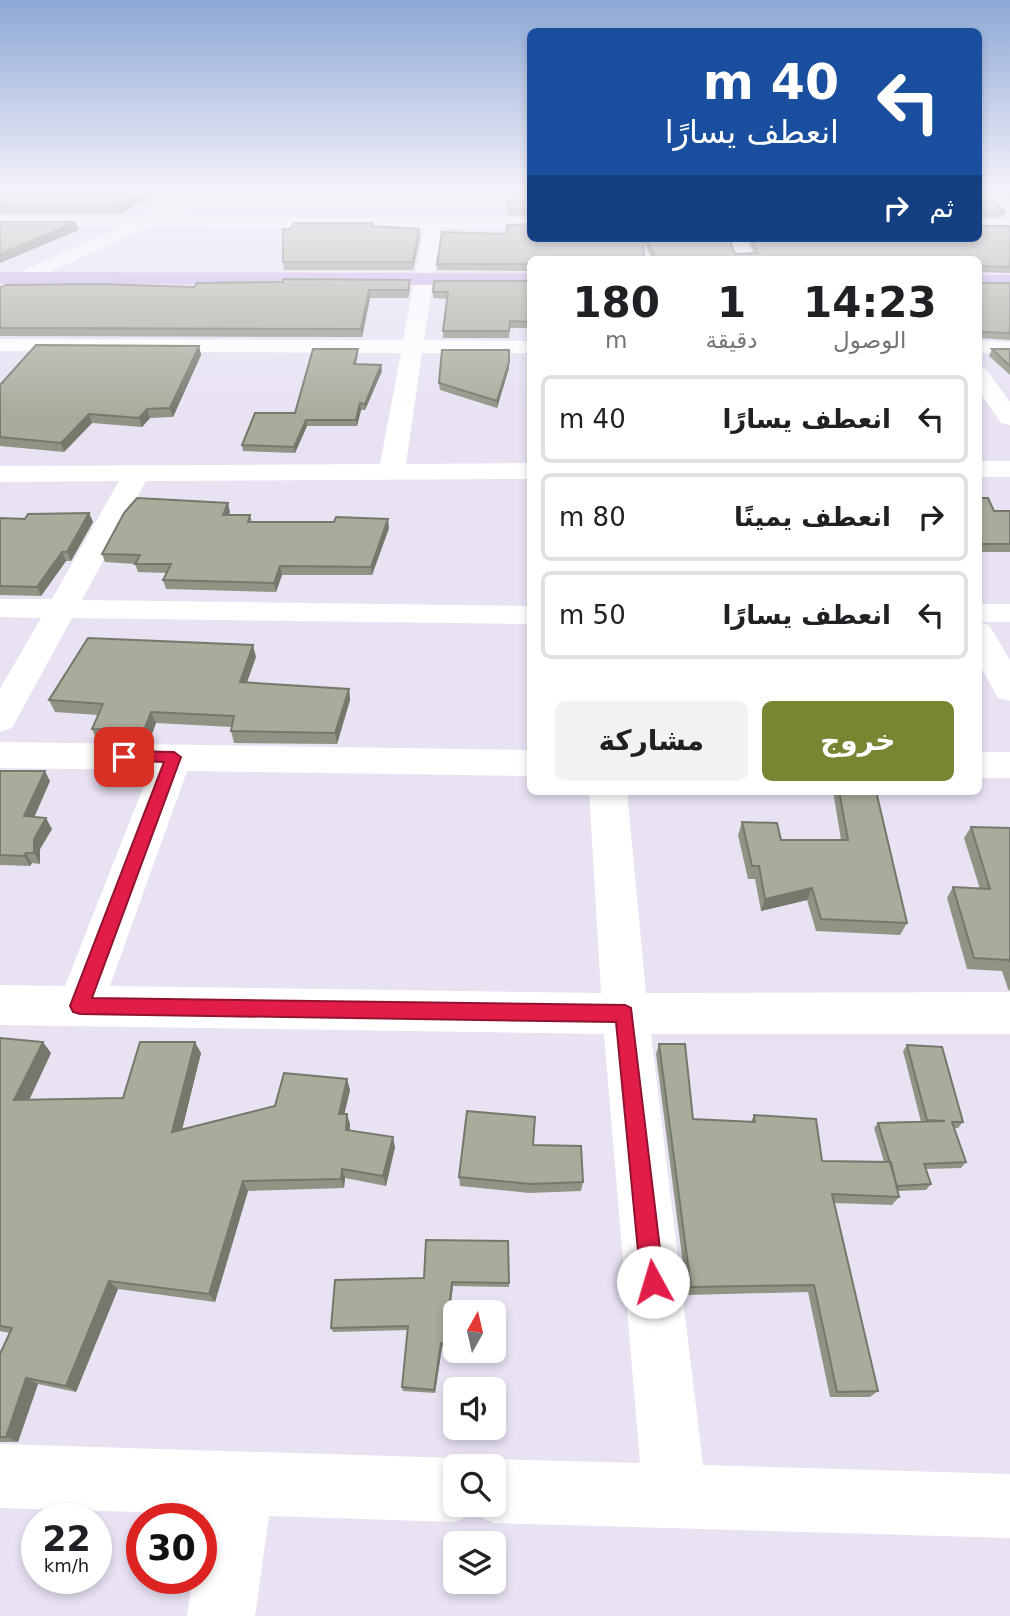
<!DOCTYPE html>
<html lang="ar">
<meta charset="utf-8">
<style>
:root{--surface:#fff;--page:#f2f2f2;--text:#202124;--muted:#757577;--line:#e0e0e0;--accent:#788533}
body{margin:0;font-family:"DejaVu Sans",Cairo,sans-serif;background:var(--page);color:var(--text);direction:rtl;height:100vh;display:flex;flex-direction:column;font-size:26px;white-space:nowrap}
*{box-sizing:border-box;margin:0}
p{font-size:23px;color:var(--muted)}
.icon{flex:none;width:38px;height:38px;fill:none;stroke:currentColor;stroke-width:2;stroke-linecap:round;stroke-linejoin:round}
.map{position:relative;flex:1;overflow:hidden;direction:ltr}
.panel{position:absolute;left:527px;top:256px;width:455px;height:539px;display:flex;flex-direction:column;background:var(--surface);border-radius:10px;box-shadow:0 4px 10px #0003;direction:rtl}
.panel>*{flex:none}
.top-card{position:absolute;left:527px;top:28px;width:455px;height:214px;border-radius:10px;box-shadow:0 4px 10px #0003;direction:rtl;background:#1a4fa0;color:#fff;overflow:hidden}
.needle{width:46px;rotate:8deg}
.fabs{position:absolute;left:443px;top:1300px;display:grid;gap:14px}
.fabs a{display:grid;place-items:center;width:63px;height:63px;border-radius:10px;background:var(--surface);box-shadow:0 4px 10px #0003;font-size:35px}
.speed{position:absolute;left:21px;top:1503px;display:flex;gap:14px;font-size:35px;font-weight:700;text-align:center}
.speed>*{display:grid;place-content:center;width:91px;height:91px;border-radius:50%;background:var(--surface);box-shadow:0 4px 10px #0003;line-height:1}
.speed small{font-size:18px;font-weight:400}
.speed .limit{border:10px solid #d22;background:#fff;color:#111}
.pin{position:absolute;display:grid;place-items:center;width:60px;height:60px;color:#fff;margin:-30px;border-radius:14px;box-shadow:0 4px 10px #0006}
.me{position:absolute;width:77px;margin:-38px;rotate:354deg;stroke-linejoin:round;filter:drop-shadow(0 0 5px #0008)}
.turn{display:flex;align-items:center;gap:24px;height:147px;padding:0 28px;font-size:32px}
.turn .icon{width:91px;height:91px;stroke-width:2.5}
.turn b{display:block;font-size:49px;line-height:60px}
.then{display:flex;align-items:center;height:66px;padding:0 28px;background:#0003;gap:14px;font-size:26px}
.eta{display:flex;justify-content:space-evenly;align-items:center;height:119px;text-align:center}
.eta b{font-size:42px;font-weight:600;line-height:49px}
.primary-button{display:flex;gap:14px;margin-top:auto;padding:14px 28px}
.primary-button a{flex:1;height:80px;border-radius:10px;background:var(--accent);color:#fff;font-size:28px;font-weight:600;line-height:80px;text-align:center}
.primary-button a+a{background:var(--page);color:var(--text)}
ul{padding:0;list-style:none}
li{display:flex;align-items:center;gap:21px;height:88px;margin:0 14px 10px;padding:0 14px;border:4px solid var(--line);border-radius:10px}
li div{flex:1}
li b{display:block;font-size:26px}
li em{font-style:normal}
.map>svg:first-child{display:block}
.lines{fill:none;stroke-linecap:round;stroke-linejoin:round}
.minor{fill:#fff;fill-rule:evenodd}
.primary{fill:#cab3eb;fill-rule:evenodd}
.wall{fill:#909485}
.shaded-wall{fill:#76786c}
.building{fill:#a8ac9b;stroke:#76786c;stroke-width:2}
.route{fill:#e11d48;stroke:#92132f;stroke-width:2}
</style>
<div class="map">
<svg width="1010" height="1616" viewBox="0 0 1010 1616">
<rect width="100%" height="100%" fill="#e8e2f3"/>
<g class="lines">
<!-- minor -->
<path class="minor" d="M207 189H228L171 217 530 218V228H441L424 340 530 341V353H422L406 464 530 463V479L146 481 82 600 530 606V624L72 618 12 728 0 732V689L41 618 0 617V599H52L119 481 0 482V466L380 464 401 353 0 351V339L403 340 424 228 149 227 0 294V281L121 227H0V217H143Z
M978 189H995L1010 203V217L1004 215Z
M978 220H1010V230H978Z
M727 238H745L754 259H736Z
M978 341 1010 342V354L978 353Z
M978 367 986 369 1010 402V425L1001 423 978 390Z
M978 461H1010V477H978Z
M978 604H1010V622H979L989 625 1010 660V701L998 698 978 662Z
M0 742 530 750V776L187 771 110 986 601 993 589 791H627L646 993 1010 992V1034H651L703 1465 1010 1474V1538L494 1523 473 1514 455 1522 269 1516 255 1616H187L193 1578H201V1534L205 1514 0 1508V1444L455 1458 475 1466H455V1505H494V1466H476L494 1459 640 1463 604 1034 0 1025V985L65 986 150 770 0 768Z
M978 752H1010V778H978Z"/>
<!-- primary -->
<path class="primary" d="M0 272 530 273V285L0 284Z
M978 275H1010V287H978Z"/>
</g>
<!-- wall -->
<path class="wall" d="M0 189H153L146 203H139L119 214H0Z
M509 189H530V216L508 215Z
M978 189 1005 212 1003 217 978 218Z
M998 189H1010V200Z
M373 226 419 229 420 237 413 270H284L283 262 291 229Z
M1010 226V273L978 272V259H652L643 241 530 259V271L437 270V264L507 234 530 238H729L735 254H754L748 238H978Z
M530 281V328H510L509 338H443V331L447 299 433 298V292Z
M978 281 980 283H1010V340L978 338Z
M0 287H410L408 298H370L362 337 0 336Z
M199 346 201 355 173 417 150 418 142 427 92 423 64 452 0 446V385Z
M358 349V355L356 364 382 371 365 410H361L357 426H307L295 453 243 451 242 445 295 413Z
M992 349H1010V375L989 356Z
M509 350V368L497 408 440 390 439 383Z
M978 498 994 511H1010V552H978Z
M230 512 228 515H250L252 522 389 528 372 575H282L276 592 166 589 163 580 167 573 138 572 135 564 105 562 102 554Z
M89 513 93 522 71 561H66L41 596 0 595V518L25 519Z
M256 657 247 682 349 689 350 700 337 744 234 743 231 731 232 727 156 723 149 742 97 741 92 729 98 715 55 712 49 700Z
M0 771 50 781 34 817 52 829 40 849V864L32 863 30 866 0 865Z
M833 791H876L907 923 900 935 816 931 807 900 761 911 755 879H748L738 835 742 822 781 840H841Z
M971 827 1010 828V991L1008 989 1002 971 967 969 947 898 953 887 980 889 964 838Z
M0 1038 51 1053 29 1100 123 1098 201 1053 182 1129 275 1106 347 1079 350 1090 344 1114 350 1124V1130L395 1147 386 1186 345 1178 344 1188 248 1191 215 1302 118 1289 76 1392 38 1384 18 1442H0V1354L10 1333 0 1331Z
M659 1044 693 1119 751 1122 754 1115 822 1161 884 1162 874 1128 878 1123 921 1122 903 1051 907 1045 963 1122 958 1128H954L966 1162 961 1168 926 1169 931 1184 926 1190 898 1191 899 1197 892 1205 834 1203 878 1391 870 1397H830L808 1292 687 1295 656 1054Z
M533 1145 583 1182 581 1191 529 1193 460 1186 459 1177Z
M508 1241 509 1287 453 1286 445 1348 442 1347 435 1393 403 1391 402 1387 408 1330 333 1332 331 1328Z"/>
<!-- shaded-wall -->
<path class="shaded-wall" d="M148 189H153L146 203 145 196Z
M138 196 139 203 119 214 117 207Z
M76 222 79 230 0 263V254Z
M419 229 420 237 413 270V262Z
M410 280V287L408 298V290Z
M369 290 370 298 362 337 361 329Z
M199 346 201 355 173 417 170 408Z
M509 362V368L497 408V401Z
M381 365 382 371 365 410V404Z
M360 403 361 410 357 426 356 420Z
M147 409 150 418 142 427 139 418Z
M89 414 92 423 64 452 61 443Z
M306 420 307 426 295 453 294 447Z
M228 503 230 512 225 524 223 515Z
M89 513 93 522 71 561 67 552Z
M388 519 389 528 372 575 371 567Z
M62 552 66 561 41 596 37 587Z
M280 566 282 575 276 592 274 583Z
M253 645 256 657 243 693 240 682Z
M349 689 350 700 337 744 335 733Z
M151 712 156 723 149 742 144 730Z
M45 771 50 781 30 827 24 816Z
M46 818 52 829 40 849V864L34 853V839Z
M26 853 32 863 30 866 24 856Z
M812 888 807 900 761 911 765 899Z
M43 1042 51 1053 24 1111 14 1100Z
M195 1042 201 1053 179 1142 172 1132Z
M347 1079 350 1090 342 1124 339 1114Z
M347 1114 350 1124 349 1140 346 1130Z
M393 1137 395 1147 386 1186 383 1176Z
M342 1169 345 1178 344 1188 341 1179Z
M243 1181 248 1191 215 1302 209 1294Z
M109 1281 118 1289 76 1392 66 1386Z
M452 1282 453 1286 445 1348V1344Z
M441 1343 442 1347 435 1393 434 1390Z
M26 1378 38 1384 18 1442 6 1437Z"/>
<!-- building -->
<path class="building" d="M0 189H148L145 196H138L117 207H0Z
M509 189H530V210H508Z
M978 189H983L1005 212H978Z
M0 222H76L0 254Z
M294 223H373L371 226 419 229 413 262H283V229H291Z
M530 224V238H643L644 259H530V264H437L442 232 507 234V225Z
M978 226H1010V267L980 266 978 268V259H656L645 238H729L735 254 758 253 751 238H978Z
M283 279 410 280 408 290H369L361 329 0 328V287L6 285 98 284 194 287 197 283 283 282Z
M434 281H530V322L510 321 509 331H443L448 292H433Z
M978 281 980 283H1010V333L981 332 978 336Z
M36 345 199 346 170 408 147 409 139 418 89 414 61 443 0 437V385Z
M313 349H358L354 364 381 365 365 404 360 403 356 420H306L294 447 242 445 255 413H295Z
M992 349H1010V366Z
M442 350H509V362L497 401 439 383Z
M137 498 228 503 223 515H250L248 522H334L336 517 388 519 371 567 280 566 274 583 163 580 171 564H135L140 555 102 554 124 513Z
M978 498H988L994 511H1010V544H978Z
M89 513 67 552H62L37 587 0 586V518L25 519 28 514Z
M88 638 253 645 240 682 349 689 335 733 231 731 234 716 151 712 144 730 92 729 103 704 49 700Z
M0 771H45L24 816 46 818 34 839V853H26L24 856 0 855Z
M839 791H876L907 923 821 919 812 888 765 899 759 866H752L742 822 777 823 781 840H848Z
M971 827 1010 828V962L1009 960 974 958 953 887 990 889Z
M0 1038 43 1042 14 1100 123 1098 140 1042H195L172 1132 275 1106 284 1073 347 1079 339 1114H347L346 1130 393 1137 383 1176 342 1169 341 1179 243 1181 209 1294 109 1281 66 1386 26 1378 6 1437H0V1354L12 1328 0 1326Z
M659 1044H685L693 1119 755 1122 754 1115 816 1119 822 1161 891 1162 899 1197 832 1194 878 1391 837 1392 814 1285 691 1287Z
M907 1045 942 1047 963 1122H952L966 1162 924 1164 931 1184 897 1186 878 1123 945 1121 927 1120Z
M467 1111 535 1117 533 1145 581 1146 583 1182 530 1184 459 1177Z
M426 1240 508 1241 509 1283 452 1282 445 1344 441 1343 434 1390 402 1387 408 1326 331 1328 335 1280 424 1278Z"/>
<!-- sky -->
<linearGradient id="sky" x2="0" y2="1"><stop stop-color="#8da8d6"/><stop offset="0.46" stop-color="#f5f2fa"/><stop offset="1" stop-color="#f5f2fa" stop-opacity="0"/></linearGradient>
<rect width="1010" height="415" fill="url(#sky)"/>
<!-- route -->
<path class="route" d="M124 751 174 752 181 757 92 998 625 1005 631 1008 664 1282 661 1290 653 1294 644 1290 641 1282 616 1022 80 1014 73 1012 70 1006 164 762 119 760 116 757Z"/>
</svg>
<div class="fabs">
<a><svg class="needle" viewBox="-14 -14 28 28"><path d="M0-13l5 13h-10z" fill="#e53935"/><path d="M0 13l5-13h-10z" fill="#757577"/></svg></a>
<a><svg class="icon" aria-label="sound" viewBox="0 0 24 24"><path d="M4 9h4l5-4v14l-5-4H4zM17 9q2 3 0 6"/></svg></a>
<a><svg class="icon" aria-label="search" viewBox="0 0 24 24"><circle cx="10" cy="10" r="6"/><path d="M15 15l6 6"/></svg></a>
<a><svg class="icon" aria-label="layers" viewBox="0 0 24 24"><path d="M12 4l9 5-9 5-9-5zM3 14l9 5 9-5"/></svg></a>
</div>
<div class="speed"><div>22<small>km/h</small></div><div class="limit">30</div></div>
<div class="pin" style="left:124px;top:757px;background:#d93025"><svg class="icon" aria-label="arrive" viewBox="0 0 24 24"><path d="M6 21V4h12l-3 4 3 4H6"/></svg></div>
<svg class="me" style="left:653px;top:1282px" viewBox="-20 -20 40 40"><circle r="19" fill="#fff"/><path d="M0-13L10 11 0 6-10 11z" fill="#e11d48"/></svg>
<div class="top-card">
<div class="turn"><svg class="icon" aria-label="left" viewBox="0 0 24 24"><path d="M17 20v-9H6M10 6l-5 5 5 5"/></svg><div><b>40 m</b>انعطف يسارًا</div></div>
<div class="then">ثم<svg class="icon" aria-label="right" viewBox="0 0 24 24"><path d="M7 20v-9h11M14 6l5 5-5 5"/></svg></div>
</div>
<section class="panel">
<div class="eta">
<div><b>14:23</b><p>الوصول</p></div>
<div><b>1</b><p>دقيقة</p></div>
<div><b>180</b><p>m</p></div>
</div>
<ul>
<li><svg class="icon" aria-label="left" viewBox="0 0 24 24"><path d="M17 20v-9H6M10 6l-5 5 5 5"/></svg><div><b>انعطف يسارًا</b></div><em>40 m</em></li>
<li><svg class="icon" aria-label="right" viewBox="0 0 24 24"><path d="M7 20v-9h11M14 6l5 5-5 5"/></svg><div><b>انعطف يمينًا</b></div><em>80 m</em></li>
<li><svg class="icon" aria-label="left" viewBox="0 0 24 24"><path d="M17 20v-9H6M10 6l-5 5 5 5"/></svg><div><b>انعطف يسارًا</b></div><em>50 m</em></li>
</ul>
<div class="primary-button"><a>خروج</a><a>مشاركة</a></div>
</section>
</div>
